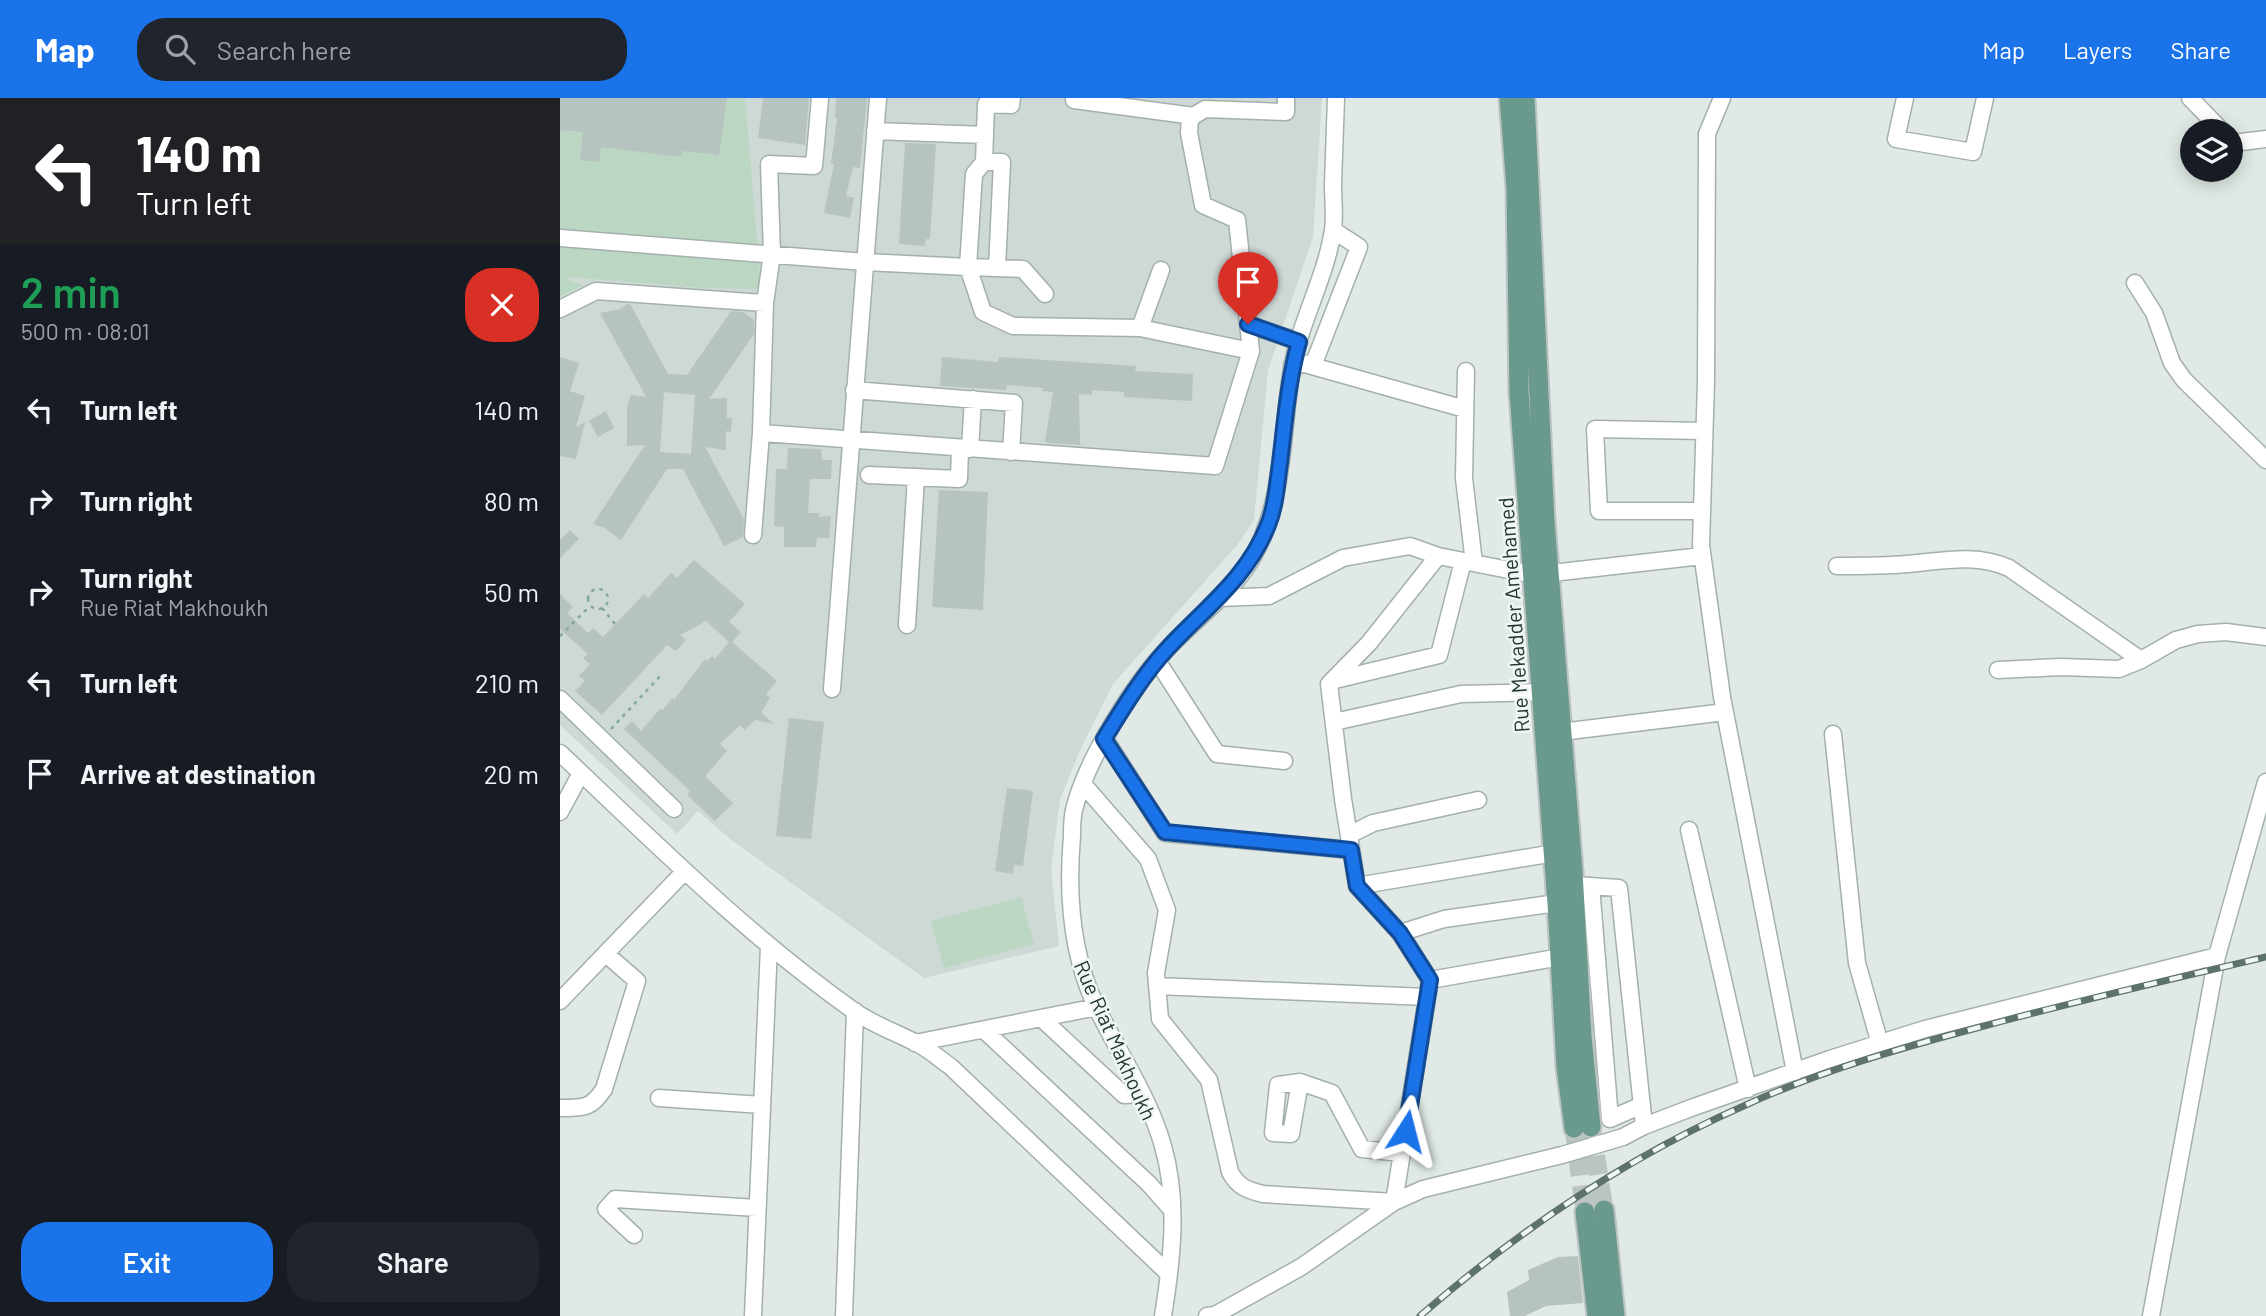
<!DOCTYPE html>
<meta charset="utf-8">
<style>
:root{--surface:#171b24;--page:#20242c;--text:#f1f3f6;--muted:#9ea1a6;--accent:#1a73e8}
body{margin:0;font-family:Barlow,sans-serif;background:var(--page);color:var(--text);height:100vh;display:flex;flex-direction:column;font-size:26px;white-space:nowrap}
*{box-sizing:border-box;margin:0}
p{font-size:23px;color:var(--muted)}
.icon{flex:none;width:38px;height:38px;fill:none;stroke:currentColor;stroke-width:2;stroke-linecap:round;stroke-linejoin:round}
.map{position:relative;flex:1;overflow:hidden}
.details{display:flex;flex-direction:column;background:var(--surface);width:560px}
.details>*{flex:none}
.banner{background:#202124;color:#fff;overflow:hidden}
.controls{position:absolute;left:1620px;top:21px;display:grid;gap:14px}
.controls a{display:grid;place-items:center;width:63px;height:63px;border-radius:50%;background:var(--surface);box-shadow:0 4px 18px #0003;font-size:35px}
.pin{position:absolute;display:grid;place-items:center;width:60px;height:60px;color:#fff;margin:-72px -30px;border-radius:50% 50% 50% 0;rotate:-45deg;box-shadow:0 0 7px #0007}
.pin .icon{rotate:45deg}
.me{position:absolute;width:77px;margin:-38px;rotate:9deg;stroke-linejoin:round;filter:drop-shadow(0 0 5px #0008)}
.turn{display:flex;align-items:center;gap:24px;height:147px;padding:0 21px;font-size:32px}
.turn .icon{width:91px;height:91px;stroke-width:2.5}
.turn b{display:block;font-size:49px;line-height:60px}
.round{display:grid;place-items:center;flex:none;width:74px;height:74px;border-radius:28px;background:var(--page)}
.headline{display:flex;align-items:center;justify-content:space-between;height:119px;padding:0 21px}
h1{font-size:42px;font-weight:600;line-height:52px;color:#1e9e55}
.action{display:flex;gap:14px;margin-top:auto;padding:14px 21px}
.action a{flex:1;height:80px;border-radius:28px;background:var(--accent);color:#fff;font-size:28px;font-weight:600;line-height:80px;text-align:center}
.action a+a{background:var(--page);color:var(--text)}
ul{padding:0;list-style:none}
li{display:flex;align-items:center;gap:21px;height:91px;padding:0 21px}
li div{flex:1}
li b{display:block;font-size:26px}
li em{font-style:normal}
header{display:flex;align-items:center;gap:42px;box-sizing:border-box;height:98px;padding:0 35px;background:var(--accent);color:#fff}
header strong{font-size:33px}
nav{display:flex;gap:38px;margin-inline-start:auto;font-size:24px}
.search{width:490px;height:63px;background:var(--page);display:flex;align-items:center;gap:18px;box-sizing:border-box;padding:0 24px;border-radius:28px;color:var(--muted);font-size:26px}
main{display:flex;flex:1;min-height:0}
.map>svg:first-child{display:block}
.built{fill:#ced8d4}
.green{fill:#bbd7c4}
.building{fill:#b6c3be;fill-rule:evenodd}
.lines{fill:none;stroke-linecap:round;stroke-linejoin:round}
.major-tunnel{stroke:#bac5c1;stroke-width:19;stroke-dasharray:19 10;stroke-linecap:butt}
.minor-casing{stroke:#a4b0ac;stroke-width:19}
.major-casing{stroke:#bdc3c2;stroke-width:23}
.path{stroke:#84a89e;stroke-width:2.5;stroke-dasharray:3.5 5;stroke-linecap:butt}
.minor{stroke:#fff;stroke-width:16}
.major{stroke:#6a998e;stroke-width:19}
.rail-casing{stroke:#5d726d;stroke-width:7}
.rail{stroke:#f0f6f3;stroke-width:4.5;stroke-dasharray:13;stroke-linecap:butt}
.route-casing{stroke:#114b97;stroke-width:18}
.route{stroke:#1a73e8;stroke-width:12}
.labels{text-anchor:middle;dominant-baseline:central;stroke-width:5;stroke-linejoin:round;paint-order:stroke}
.street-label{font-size:21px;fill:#233732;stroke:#f0f6f3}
</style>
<header>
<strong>Map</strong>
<div class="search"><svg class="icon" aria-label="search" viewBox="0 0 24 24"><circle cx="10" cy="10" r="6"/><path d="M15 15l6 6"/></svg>Search here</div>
<nav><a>Map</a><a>Layers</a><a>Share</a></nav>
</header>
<main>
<section class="details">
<div class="banner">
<div class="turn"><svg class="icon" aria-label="left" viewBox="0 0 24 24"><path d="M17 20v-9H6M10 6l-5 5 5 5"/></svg><div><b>140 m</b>Turn left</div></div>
</div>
<div class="headline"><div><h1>2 min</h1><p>500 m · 08:01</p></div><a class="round" style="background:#d93025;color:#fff"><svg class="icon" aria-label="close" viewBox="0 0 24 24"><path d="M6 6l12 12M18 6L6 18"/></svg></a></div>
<ul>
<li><svg class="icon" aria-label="left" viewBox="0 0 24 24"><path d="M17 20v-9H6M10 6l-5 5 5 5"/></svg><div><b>Turn left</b></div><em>140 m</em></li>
<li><svg class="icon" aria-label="right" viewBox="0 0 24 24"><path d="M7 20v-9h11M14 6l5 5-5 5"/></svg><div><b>Turn right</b></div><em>80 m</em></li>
<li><svg class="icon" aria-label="right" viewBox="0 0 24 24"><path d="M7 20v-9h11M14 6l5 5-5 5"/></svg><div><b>Turn right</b><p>Rue Riat Makhoukh</p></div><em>50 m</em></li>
<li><svg class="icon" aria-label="left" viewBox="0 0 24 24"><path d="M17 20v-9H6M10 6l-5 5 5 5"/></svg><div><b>Turn left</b></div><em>210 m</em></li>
<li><svg class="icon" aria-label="arrive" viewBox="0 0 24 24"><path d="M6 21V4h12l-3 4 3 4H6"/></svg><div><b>Arrive at destination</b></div><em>20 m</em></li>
</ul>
<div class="action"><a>Exit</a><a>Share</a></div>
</section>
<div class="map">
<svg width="1706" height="1218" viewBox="0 0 1706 1218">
<rect width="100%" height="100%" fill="#e0e9e5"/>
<!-- built -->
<path class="built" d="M0 0H762L753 139 708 272 694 422 678 446 553 586 522 648 500 701 491 771 499 848 364 880 170 741 138 713 117 736 0 627Z"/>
<!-- green -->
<path class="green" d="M185 0 201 191 144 190 9 179 10 183 23 187 0 199V1Z
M461 799 474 846 384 870 371 823Z"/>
<!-- building -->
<path class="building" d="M0 0H167L159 57 122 53 121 59 41 49 39 64 20 62 23 34 0 32Z
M203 0H249L245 47 198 40Z
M276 0H307L300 70 293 69 286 98 294 100 290 120 264 115 274 66H271L277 20H275Z
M345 45 376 46 370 141H366L365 148 339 146Z
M68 206H70L108 276 127 277 171 213 183 214 194 222V236L149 301 167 300V320H172L171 334 166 333V352L145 349 184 421 183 439 164 448 123 371H107L61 442 45 430 33 426 85 347 67 348V310L71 297 86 299 40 215 60 211ZM104 294 135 297 131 356 100 354Z
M0 259 19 265 10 293 25 298 16 329 25 324 16 361 0 358Z
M382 259 438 264 439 259 576 268 575 273 633 276 632 303 564 299V294L532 292V297L519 296 520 347 488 345 485 343 493 294 482 293 483 290 447 287 446 292 380 288Z
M46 313 54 330 38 339 29 323Z
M228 350 261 351 262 362H272L271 381H250L248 415H259V419L271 418 269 440H257L256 449H224V429L214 428 216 371H227Z
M379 392 428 394 423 512 372 509Z
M10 432 19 441 0 460V442Z
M134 462 185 506 169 524 181 534 172 544 217 583 206 596 210 600 201 614 214 626 195 622 185 632 180 627 160 646 167 653 145 678 173 705 155 723 127 697 130 693 64 631 72 623 81 633 100 611 103 612 112 600 114 602 145 561 147 563 152 558 155 561 169 544 146 523 120 537 126 542 116 553 107 547 42 617 15 593 25 583 19 578 30 566 23 560 28 556 0 531V496L13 509 7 515 28 535 33 530 43 539 84 496 88 500 111 475 117 480Z
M229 620 264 624 251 741 216 738Z
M447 690 473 693 463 768 454 767 453 776 435 773Z
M1018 1158 1023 1205 986 1208 965 1218H950L947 1194 969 1182 968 1172 998 1159Z"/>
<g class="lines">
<!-- major-tunnel -->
<path class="major-tunnel" d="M1031 1029 1044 1112
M1014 1030 1025 1114"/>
<defs>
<path id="minor" d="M514 0V2L634 18
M1162 0 1147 36 1146 283 1141 447 1162 599 1235 974
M1345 0 1336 41 1413 54 1425 0
M1630 0 1662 33
M315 33 425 37
M1671 43 1673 45 1706 41
M424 64H442L437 170
M0 140 305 164 408 169 414 76 424 64 426 6 451 7 452 0
M1575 185 1594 215 1612 265 1624 282 1706 362
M485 196 463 171 408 169 423 214 453 228 580 230
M205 205 212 156 209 66 254 68 260 0
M0 211 36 193 205 205 201 335 655 368 691 253 580 230 601 172
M688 226 739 244
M691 253 677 122 643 107 629 35 630 20 645 11 726 14V0
M745 266 905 311
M732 267 754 265 799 149 773 132
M906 273 904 380 914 465
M294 292 454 305 451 354
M410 351 413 301
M309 377 399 381 400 350
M1142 413H1039L1035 331 1144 333
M193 437 201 335
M878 458 974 477 1142 458
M1277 468C1301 468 1324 468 1347 466 1382 463 1416 455 1449 470L1581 562
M347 527 356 379
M598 564 657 656 724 663
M1438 572 1501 569 1559 571 1581 562 1616 542 1638 536 1666 534 1706 539
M775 582 879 557 903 463
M272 591 318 0
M0 601 114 711
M774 624 901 596 982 594
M1001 634 1165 614
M1273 636 1297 865 1320 946
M545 641 605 735 791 752
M0 655C95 745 187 837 294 913 315 928 338 935 360 947 371 953 381 962 391 969L609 1176
M523 686 588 761 607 812 596 875 600 921 649 982 670 1074C678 1089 687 1092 703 1096L834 1104 870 882 840 835 797 788 783 701 769 586 809 545 878 458 850 448 783 460 709 498 660 500
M0 714 21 675
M1129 732 1188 991
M789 737 813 725 918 702
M1014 787 1059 790 1084 1028
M797 788 994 755
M1031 788 1050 1021 1082 1007
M840 835 884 821 997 805
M870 882 1001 859
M597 888 867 899
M0 903 125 773
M481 920 564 997 582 996
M424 932 589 1086 612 1112
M355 945 537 909
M740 984 718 987 713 1035 731 1036 740 984 772 995 802 1051 842 1055
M99 1000 202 1007
M0 1010C23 1010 31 1011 44 991L77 883 46 856
M74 1137 46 1111 55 1101 197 1110
M193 1218 209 848
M284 1218 295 913
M603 1218C612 1162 619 1104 603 1048 589 998 557 953 535 906 511 854 507 795 512 738 512 730 512 720 514 712 526 662 574 585 610 548 637 520 670 496 691 462 725 405 721 335 732 271 740 223 766 179 773 132 775 117 773 101 773 86 774 57 775 29 776 0
M647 1218 655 1217 741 1169 834 1104 863 1091 1002 1057 1063 1039 1084 1028 1131 1010 1270 961 1365 931 1657 858
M1591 1218 1657 858 1706 684"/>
<path id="major" d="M949 0 956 89 959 295 997 805 1006 969 1014 1030
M965 0 985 424 1013 773 1022 939 1031 1029
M1044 1112 1055 1218
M1025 1114 1037 1218"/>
</defs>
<!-- minor casing -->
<use href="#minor" class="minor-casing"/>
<!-- major casing -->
<use href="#major" class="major-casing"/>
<!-- path -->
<path class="path" d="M28 501a10 10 0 1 1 20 0a10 10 0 1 1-20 0Z
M42 510 55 526
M0 538 30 508
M51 631 102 576"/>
<!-- minor -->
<use href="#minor" class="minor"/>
<!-- major -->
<use href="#major" class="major"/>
<defs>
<path id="rail" d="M860 1218C958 1133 1069 1058 1188 1006 1263 972 1344 949 1424 928 1517 903 1612 881 1706 859"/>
</defs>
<!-- rail casing -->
<use href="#rail" class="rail-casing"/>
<!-- rail -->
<use href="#rail" class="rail"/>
</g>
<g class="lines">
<defs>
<path id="route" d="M688 226 739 244C728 283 725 324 720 365 717 385 716 408 708 427 688 479 645 510 608 550 583 577 563 610 544 641L605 734 791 752 797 788 840 835 870 882 846 1033"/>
</defs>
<!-- route casing -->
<use href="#route" class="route-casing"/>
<!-- route -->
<use href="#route" class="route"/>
</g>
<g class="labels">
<!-- street labels -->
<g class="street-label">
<text transform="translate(953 517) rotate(-94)">Rue Mekadder Amehamed</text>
<text transform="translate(556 942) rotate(66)">Rue Riat Makhoukh</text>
</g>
</g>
</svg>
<div class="controls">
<a><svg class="icon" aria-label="layers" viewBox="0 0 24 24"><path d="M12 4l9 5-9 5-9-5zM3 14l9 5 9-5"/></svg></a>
</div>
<div class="pin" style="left:688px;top:226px;background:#d93025"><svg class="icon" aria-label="arrive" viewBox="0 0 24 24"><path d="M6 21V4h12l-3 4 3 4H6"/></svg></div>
<svg class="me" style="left:846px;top:1033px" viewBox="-20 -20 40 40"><path d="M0-17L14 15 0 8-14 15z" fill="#1a73e8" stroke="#fff" stroke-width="4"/></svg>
</div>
</main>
